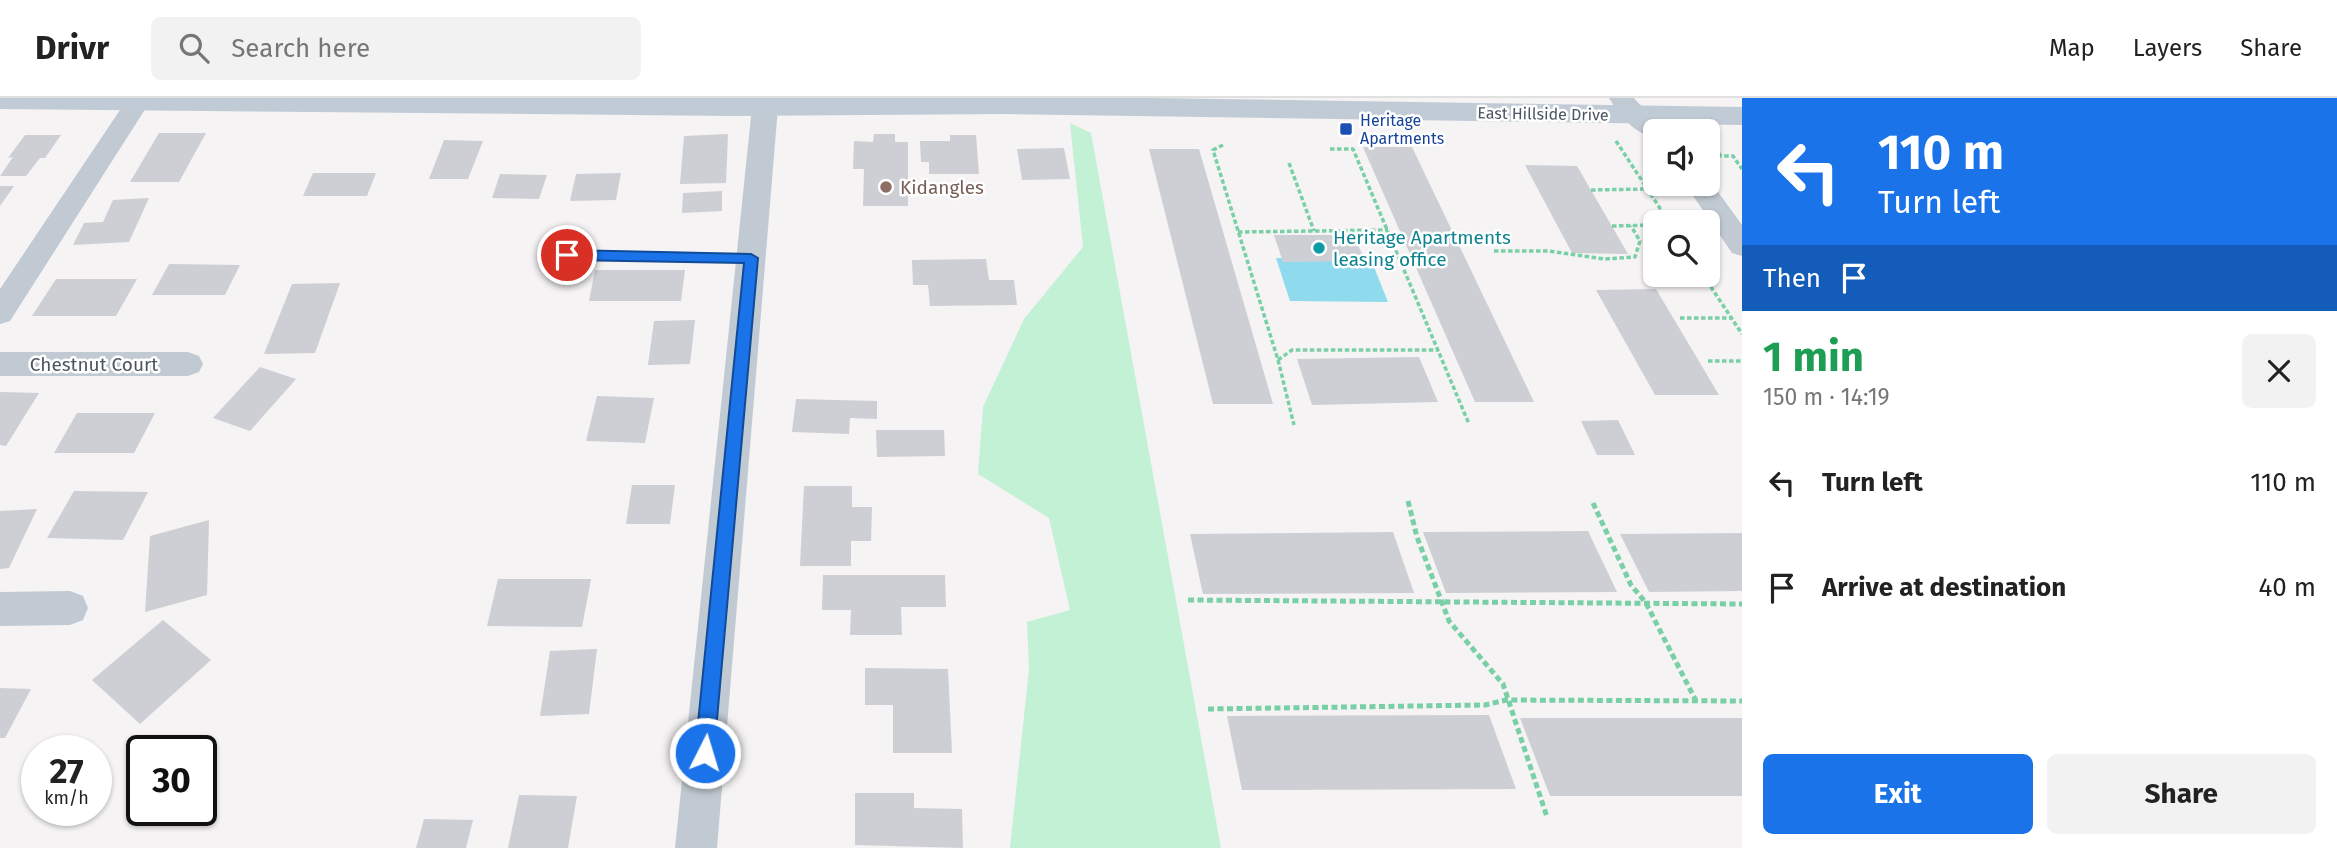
<!DOCTYPE html>
<meta charset="utf-8">
<style>
:root{--surface:#fff;--page:#f2f2f2;--text:#222;--muted:#767676;--line:#e0e0e0;--accent:#1a73e8}
body{margin:0;font-family:"Fira Sans",sans-serif;background:var(--page);color:var(--text);height:100vh;display:flex;flex-direction:column;font-size:26px;white-space:nowrap}
*{box-sizing:border-box;margin:0}
p{font-size:23px;color:var(--muted)}
.icon{flex:none;width:38px;height:38px;fill:none;stroke:currentColor;stroke-width:2;stroke-linecap:round;stroke-linejoin:round}
.map{position:relative;flex:1;overflow:hidden}
.side{display:flex;flex-direction:column;background:var(--surface);width:595px}
.side>*{flex:none}
.top-card{background:#1a73e8;color:#fff;overflow:hidden}
.buttons{position:absolute;left:1643px;top:21px;display:grid;gap:14px}
.buttons a{display:grid;place-items:center;width:77px;height:77px;border-radius:10px;background:var(--surface);box-shadow:0 2px 5px #0004;font-size:35px}
.speed{position:absolute;left:21px;top:637px;display:flex;gap:14px;font-size:35px;font-weight:700;text-align:center}
.speed>*{display:grid;place-content:center;width:91px;height:91px;border-radius:50%;background:var(--surface);box-shadow:0 2px 5px #0004;line-height:1}
.speed small{font-size:18px;font-weight:400}
.speed .limit{border:4px solid #111;border-radius:10px;background:#fff;color:#111}
.pin{position:absolute;display:grid;place-items:center;width:60px;height:60px;color:#fff;margin:-30px;border:4px solid #fff;border-radius:50%;box-shadow:0 2px 7px #0007}
.me{position:absolute;width:77px;margin:-38px;rotate:5deg;stroke-linejoin:round;filter:drop-shadow(0 0 5px #0008)}
.turn{display:flex;align-items:center;gap:24px;height:147px;padding:0 21px;font-size:32px}
.turn .icon{width:91px;height:91px;stroke-width:2.5}
.turn b{display:block;font-size:49px;line-height:60px}
.then{display:flex;align-items:center;height:66px;padding:0 21px;background:#0003;gap:14px;font-size:26px}
.round{display:grid;place-items:center;flex:none;width:74px;height:74px;border-radius:10px;background:var(--page)}
.headline{display:flex;align-items:center;justify-content:space-between;height:119px;padding:0 21px}
h1{font-size:42px;font-weight:700;line-height:52px;color:#1e9e55}
.cta{display:flex;gap:14px;margin-top:auto;padding:14px 21px}
.cta a{flex:1;height:80px;border-radius:10px;background:var(--accent);color:#fff;font-size:28px;font-weight:700;line-height:80px;text-align:center}
.cta a+a{background:var(--page);color:var(--text)}
ul{padding:0;list-style:none}
li{display:flex;align-items:center;gap:21px;height:105px;padding:0 21px}
li div{flex:1}
li b{display:block;font-size:26px}
li em{font-style:normal}
header{display:flex;align-items:center;gap:42px;box-sizing:border-box;height:98px;padding:0 35px;background:var(--surface);border-bottom:2px solid var(--line)}
header strong{font-size:33px}
nav{display:flex;gap:38px;margin-inline-start:auto;font-size:24px}
.search{width:490px;height:63px;background:var(--page);display:flex;align-items:center;gap:18px;box-sizing:border-box;padding:0 24px;border-radius:10px;color:var(--muted);font-size:26px}
main{display:flex;flex:1;min-height:0}
.map>svg:first-child{display:block}
.green{fill:#c3f1d5}
.water{fill:#90daee}
.building{fill:#cdcfd5}
.lines{fill:none;stroke-linecap:round;stroke-linejoin:round}
.path-far1{stroke:#7ad0a6;stroke-width:3.5;stroke-dasharray:4.5 2.5;stroke-linecap:butt}
.path{stroke:#7ad0a6;stroke-width:5;stroke-dasharray:6 3.5;stroke-linecap:butt}
.lane{fill:#c1cad2;fill-rule:evenodd}
.street{fill:#c1cad2;fill-rule:evenodd}
.secondary{fill:#c1cbd6;fill-rule:evenodd}
.route{fill:#1a73e8;stroke:#114b97;stroke-width:2}
.transit-dot{fill:#1a4fb4;stroke:#fff;stroke-width:2.5}
.education-dot{fill:#8d6e63;stroke:#fff;stroke-width:2.5}
.culture-dot{fill:#0f9aa8;stroke:#fff;stroke-width:2.5}
.labels{text-anchor:middle;dominant-baseline:central;stroke-width:5;stroke-linejoin:round;paint-order:stroke}
.far-street-label{font-size:16px;fill:#4a5661;stroke:#fff}
.far-transit-label{font-size:16px;fill:#164399;stroke:#fff;text-anchor:start}
.education-label{font-size:19px;fill:#785e54;stroke:#fff;text-anchor:start}
.culture-label{font-size:19px;fill:#0d838f;stroke:#fff;text-anchor:start}
.street-label{font-size:19px;fill:#4a5661;stroke:#fff}
</style>
<header>
<strong>Drivr</strong>
<div class="search"><svg class="icon" aria-label="search" viewBox="0 0 24 24"><circle cx="10" cy="10" r="6"/><path d="M15 15l6 6"/></svg>Search here</div>
<nav><a>Map</a><a>Layers</a><a>Share</a></nav>
</header>
<main>
<div class="map">
<svg width="1742" height="750" viewBox="0 0 1742 750">
<rect width="100%" height="100%" fill="#f5f3f3"/>
<!-- green -->
<path class="green" d="M1070 25 1091 35 1221 750H1010L1029 571 1027 524 1070 512 1049 420 978 376 983 309 1024 221 1083 149Z"/>
<!-- water -->
<path class="water" d="M1370 159 1388 204 1290 203 1276 160Z"/>
<!-- building -->
<path class="building" d="M159 35H206L179 84H130Z
M728 36 726 85 680 86 684 38Z
M874 36H895V44H908V108H863L864 71H853L854 43 873 44Z
M25 37H61L45 60H40L26 78H0L13 59 8 60Z
M950 37H976L979 76H929V64H921L920 43H950Z
M444 42 483 43 468 81H429Z
M1363 49H1412L1534 304H1475Z
M1064 50 1070 81 1022 82 1017 51Z
M1149 51H1199L1273 306H1213Z
M1525 67 1577 68 1628 156 1572 155Z
M313 75H376L367 98H303Z
M621 75 616 102 570 103 576 76Z
M500 76 547 77 539 101 492 100Z
M0 88H14L0 108Z
M722 93V113L682 115 683 95Z
M149 100 129 144 73 147 84 125 103 124 113 102Z
M1274 137H1354L1365 163 1283 164Z
M986 161 989 182H1014L1017 207 930 208 928 187H913L912 162Z
M169 166 240 167 225 197H152Z
M595 172H685L681 203H589Z
M56 181H137L116 218H32Z
M340 185 315 255 264 256 292 186Z
M1656 191 1719 297H1655L1596 192Z
M695 222 690 266 648 267 654 223Z
M1419 259 1438 304 1312 307 1297 261Z
M260 269 296 281 250 333 213 320Z
M0 294 39 295 6 348 0 347Z
M597 298 654 300 645 345 586 343Z
M796 301 877 303V321L850 320 849 336 792 334Z
M77 315H155L134 355H54Z
M1618 322 1635 357H1597L1581 323Z
M876 332H944L945 358 877 359Z
M632 387H675L670 426H626Z
M804 388H852V409H872L871 443H851V468H800Z
M74 393 148 394 123 442 47 440Z
M37 411 9 470 0 471V413Z
M209 422 207 497 145 514 150 438Z
M1588 433 1617 494 1446 495 1423 434Z
M1393 434 1414 495 1203 496 1190 436Z
M1742 435V493L1649 494 1620 436Z
M823 477H945L946 509H901L902 537H850L851 512H822Z
M498 481H591L582 529 487 528Z
M163 522 211 562 140 626 92 582Z
M597 551 589 616 540 618 550 553Z
M865 570 948 571 952 655H893V607H865Z
M0 590 31 591 5 640H0Z
M1489 617 1516 691 1242 692 1227 618Z
M1520 620H1742V698H1550Z
M855 695H914V710L962 711 963 750 855 747Z
M519 697 577 698 568 750H508Z
M424 721 473 722 466 750H416Z"/>
<g class="lines">
<!-- path-far1 -->
<path class="path-far1" d="M1616 43 1669 124
M1710 44 1721 58H1733L1742 71
M1223 47 1213 52 1278 262 1294 327
M1330 51H1353L1469 326
M1289 65 1314 133
M1591 92 1646 91
M1612 128 1656 127
M1238 134 1388 132
M1494 153H1549L1604 161 1635 159 1640 143 1631 128
M1703 177 1742 236
M1680 220H1732
M1278 262 1292 252H1439
M1708 263H1742"/>
<!-- path -->
<path class="path" d="M1408 403 1417 439 1449 523 1503 586 1547 719
M1593 405 1631 487 1646 505 1696 603
M1188 502 1742 506
M1208 611 1485 607 1506 602 1742 603"/>
<!-- lane -->
<path class="lane" d="M567 152 751 155 758 160 751 165 567 162 560 157Z"/>
<!-- street -->
<path class="street" d="M128 0 151 2 10 223 0 226V191Z
M1609 0H1634C1644 14 1662 19 1671 33H1656V41C1634 35 1620 18 1609 0Z
M765 1 774 3 778 9 717 750H675L752 9 756 3Z
M1708 80 1742 127V158L1732 155 1685 86H1708Z
M0 254H188L199 258 203 266 199 274 188 278H0Z
M70 493 83 498 88 510 83 522 70 527 0 528V494Z"/>
<!-- secondary -->
<path class="secondary" d="M0 0H1152L1742 9V27L1005 16 733 18 0 11Z"/>
</g>
<!-- route -->
<path class="route" d="M567 152 751 156 758 160 714 655 711 662 705 665 698 662 695 655 744 165 567 162 560 157Z"/>
<!-- markers -->
<rect class="transit-dot" x="1339" y="24" width="14" height="14" rx="3.5"/>
<circle class="education-dot" cx="886" cy="89" r="7"/>
<circle class="culture-dot" cx="1319" cy="150" r="7"/>
<g class="labels">
<!-- far-street labels -->
<g class="far-street-label">
<text transform="translate(1543 16) rotate(1)">East Hillside Drive</text>
</g>
<!-- far-transit labels -->
<g class="far-transit-label">
<text x="1360" y="22">Heritage<tspan x="1360" dy="18">Apartments</tspan></text>
</g>
<!-- education labels -->
<g class="education-label">
<text x="900" y="89">Kidangles</text>
</g>
<!-- culture labels -->
<g class="culture-label">
<text x="1333" y="139">Heritage Apartments<tspan x="1333" dy="22">leasing office</tspan></text>
</g>
<!-- street labels -->
<g class="street-label">
<text x="94" y="266">Chestnut Court</text>
</g>
</g>
</svg>
<div class="buttons">
<a><svg class="icon" aria-label="sound" viewBox="0 0 24 24"><path d="M4 9h4l5-4v14l-5-4H4zM17 9q2 3 0 6"/></svg></a>
<a><svg class="icon" aria-label="search" viewBox="0 0 24 24"><circle cx="10" cy="10" r="6"/><path d="M15 15l6 6"/></svg></a>
</div>
<div class="speed"><div>27<small>km/h</small></div><div class="limit">30</div></div>
<div class="pin" style="left:567px;top:157px;background:#d93025"><svg class="icon" aria-label="arrive" viewBox="0 0 24 24"><path d="M6 21V4h12l-3 4 3 4H6"/></svg></div>
<svg class="me" style="left:705px;top:655px" viewBox="-20 -20 40 40"><circle r="17" fill="#1a73e8" stroke="#fff" stroke-width="3"/><path d="M0-11L8 9 0 5-8 9z" fill="#fff"/></svg>
</div>
<section class="side">
<div class="top-card">
<div class="turn"><svg class="icon" aria-label="left" viewBox="0 0 24 24"><path d="M17 20v-9H6M10 6l-5 5 5 5"/></svg><div><b>110 m</b>Turn left</div></div>
<div class="then">Then<svg class="icon" aria-label="arrive" viewBox="0 0 24 24"><path d="M6 21V4h12l-3 4 3 4H6"/></svg></div>
</div>
<div class="headline"><div><h1>1 min</h1><p>150 m · 14:19</p></div><a class="round"><svg class="icon" aria-label="close" viewBox="0 0 24 24"><path d="M6 6l12 12M18 6L6 18"/></svg></a></div>
<ul>
<li><svg class="icon" aria-label="left" viewBox="0 0 24 24"><path d="M17 20v-9H6M10 6l-5 5 5 5"/></svg><div><b>Turn left</b></div><em>110 m</em></li>
<li><svg class="icon" aria-label="arrive" viewBox="0 0 24 24"><path d="M6 21V4h12l-3 4 3 4H6"/></svg><div><b>Arrive at destination</b></div><em>40 m</em></li>
</ul>
<div class="cta"><a>Exit</a><a>Share</a></div>
</section>
</main>
